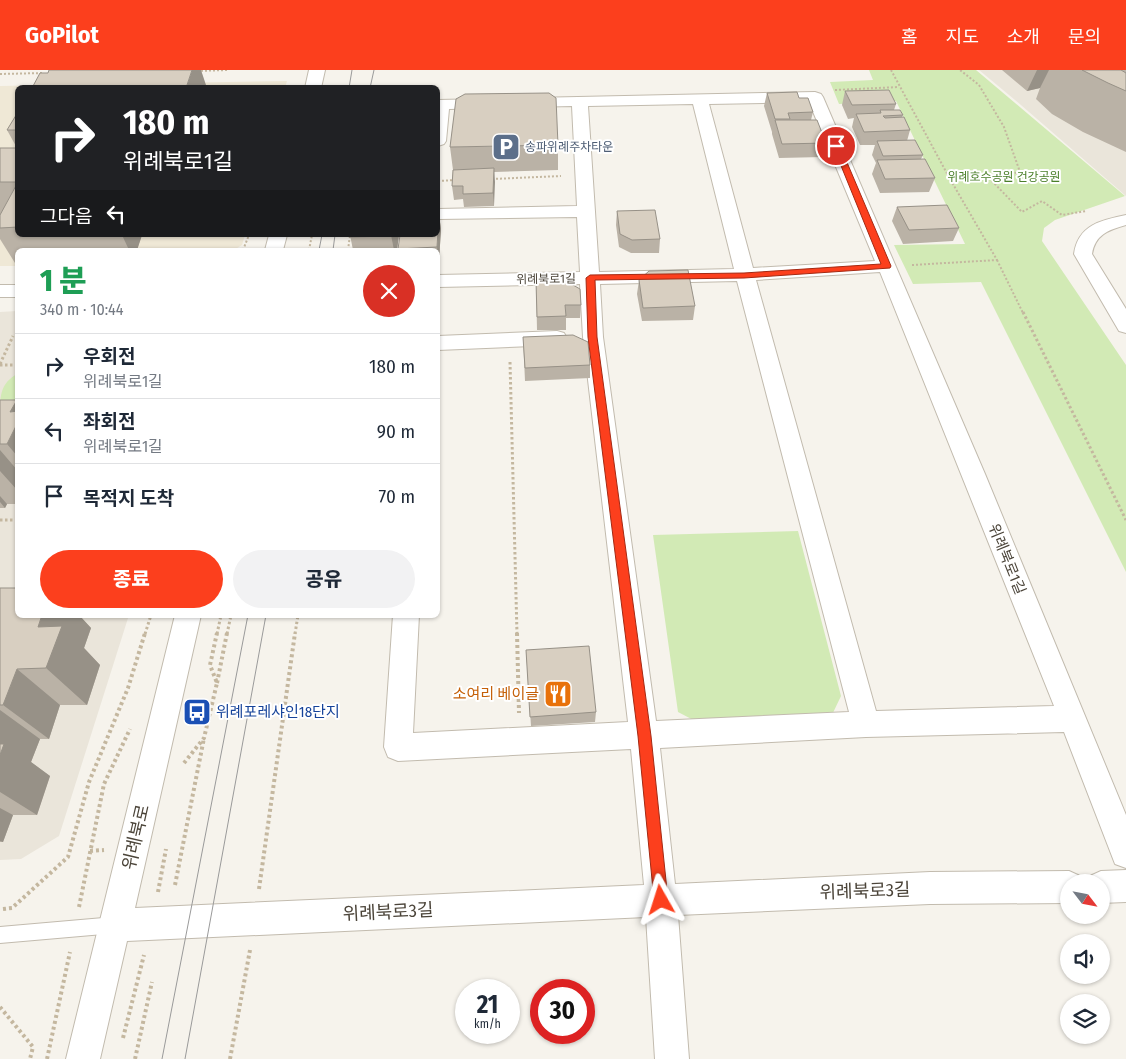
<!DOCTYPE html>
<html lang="ko">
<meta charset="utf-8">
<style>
:root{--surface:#fff;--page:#f2f2f3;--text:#1f2937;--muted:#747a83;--line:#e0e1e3;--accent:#fc3f1d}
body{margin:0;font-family:"Fira Sans Condensed","Noto Sans KR",sans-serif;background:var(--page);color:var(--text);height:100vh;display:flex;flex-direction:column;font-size:19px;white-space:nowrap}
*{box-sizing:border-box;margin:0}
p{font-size:16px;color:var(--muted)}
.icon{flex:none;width:28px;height:28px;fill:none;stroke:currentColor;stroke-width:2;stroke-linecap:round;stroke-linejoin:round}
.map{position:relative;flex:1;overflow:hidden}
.side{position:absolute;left:15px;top:178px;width:425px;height:370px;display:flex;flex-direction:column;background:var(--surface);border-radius:8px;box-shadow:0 1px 4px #0004}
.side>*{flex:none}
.hud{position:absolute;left:15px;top:15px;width:425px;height:152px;border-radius:8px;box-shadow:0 1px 4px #0004;background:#202124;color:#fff;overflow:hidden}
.needle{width:32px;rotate:122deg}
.tools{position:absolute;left:1060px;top:804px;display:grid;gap:10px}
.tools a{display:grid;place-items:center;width:50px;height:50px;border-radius:50%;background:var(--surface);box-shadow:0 1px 4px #0004;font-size:25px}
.speed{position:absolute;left:455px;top:909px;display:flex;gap:10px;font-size:25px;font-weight:700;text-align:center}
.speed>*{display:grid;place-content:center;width:65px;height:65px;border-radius:50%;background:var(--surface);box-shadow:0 1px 4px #0004;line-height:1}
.speed small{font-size:12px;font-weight:400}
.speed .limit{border:8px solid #d22;background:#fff;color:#111}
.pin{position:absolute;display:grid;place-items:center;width:42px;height:42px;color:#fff;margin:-21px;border:2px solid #fff;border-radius:50%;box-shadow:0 1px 5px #0007}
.me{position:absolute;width:55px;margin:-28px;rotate:354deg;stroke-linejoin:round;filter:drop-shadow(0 0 4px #0008)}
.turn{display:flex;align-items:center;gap:18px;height:105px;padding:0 25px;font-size:22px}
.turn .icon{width:65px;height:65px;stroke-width:2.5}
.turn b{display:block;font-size:35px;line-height:42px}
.then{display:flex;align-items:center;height:48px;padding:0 25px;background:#0003;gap:10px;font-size:19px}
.round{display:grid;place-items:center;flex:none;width:52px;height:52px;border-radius:26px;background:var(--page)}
.headline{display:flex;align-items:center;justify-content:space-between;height:85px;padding:0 25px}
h1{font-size:30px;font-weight:800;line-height:38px;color:#1e9e55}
.cta{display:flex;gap:10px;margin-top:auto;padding:10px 25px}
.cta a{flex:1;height:58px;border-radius:30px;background:var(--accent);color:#fff;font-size:20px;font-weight:800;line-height:58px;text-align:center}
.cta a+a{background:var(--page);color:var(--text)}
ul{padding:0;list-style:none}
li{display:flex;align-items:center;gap:15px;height:65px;padding:0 25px;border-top:1px solid var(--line)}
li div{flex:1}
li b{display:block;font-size:19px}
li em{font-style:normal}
header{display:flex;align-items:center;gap:30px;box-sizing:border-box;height:70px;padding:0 25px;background:var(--accent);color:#fff}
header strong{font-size:24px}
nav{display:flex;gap:28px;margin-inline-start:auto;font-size:18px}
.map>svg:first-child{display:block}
.residential{fill:#eae5da}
.education{fill:#efe8d6}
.green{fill:#d2eab5}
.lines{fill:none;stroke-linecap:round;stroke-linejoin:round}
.service-casing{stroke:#c2bbae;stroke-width:2}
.minor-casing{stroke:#c2bbae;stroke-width:2}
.path-far2{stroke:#c4b79f;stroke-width:2;stroke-dasharray:2 2;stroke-linecap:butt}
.path-far1{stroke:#c4b79f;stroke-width:3;stroke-dasharray:2.5 2.5;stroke-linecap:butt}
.path{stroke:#c4b79f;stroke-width:4;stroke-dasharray:3 3;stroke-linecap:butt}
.service{fill:#fff;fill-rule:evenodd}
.minor{fill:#fff;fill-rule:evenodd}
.tram{stroke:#9a9a9a;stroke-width:1}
.wall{fill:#bab2a6}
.shaded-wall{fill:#979187}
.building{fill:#d8cfc1;stroke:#979187}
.route{fill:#fc3f1d;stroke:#a42913}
.labels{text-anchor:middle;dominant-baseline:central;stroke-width:4;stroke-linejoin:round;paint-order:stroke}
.far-service-label{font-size:12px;fill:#4e5e75;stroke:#fff;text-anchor:start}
.far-park-label{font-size:12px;fill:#4a7f2a;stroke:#fff}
.far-street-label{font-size:12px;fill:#4b4439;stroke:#fff}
.street-label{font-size:15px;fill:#4b4439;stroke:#fff}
.food-label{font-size:15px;fill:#c56008;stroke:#fff;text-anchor:end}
.transit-label{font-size:15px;fill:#164399;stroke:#fff;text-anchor:start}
.near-street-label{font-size:18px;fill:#4b4439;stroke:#fff}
</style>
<header>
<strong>GoPilot</strong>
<nav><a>홈</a><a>지도</a><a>소개</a><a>문의</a></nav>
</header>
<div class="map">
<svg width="1126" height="989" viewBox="0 0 1126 989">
<rect width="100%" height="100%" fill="#f6f3ec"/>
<!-- residential -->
<path class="residential" d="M979 0H1126V126L1015 30Z
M17 241 18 545H129L59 766 21 789 0 790V242Z"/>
<!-- education -->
<path class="education" d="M287 11 285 18H18V165H245L242 175 234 180H18L17 196H0V16Z"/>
<!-- green -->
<path class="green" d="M869 0H976L1125 126 1055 150 1044 158 1042 171 1126 295V502L981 212 913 214 894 175 965 174 896 31 839 34 830 12 873 10Z
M17 304V352L0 342C0 325 1 313 17 304Z
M798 461 841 626 831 647 699 653 678 642 653 465Z"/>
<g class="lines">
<defs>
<path id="service" d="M115 847 121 849 123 855 121 861 115 863 0 873V857Z"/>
<path id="minor" d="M309 0H325L321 18H305Z
M815 22 821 24 823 27 985 404 1126 745V798L1115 794 1064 662 866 667 660 678 675 814 930 802 1069 801 1080 806 1083 812H1069V833L930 834 678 845 689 989H655L646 847 127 871 100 989H66L175 545H201L135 838 644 815 631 679 398 691 388 687 384 677 393 545H419L413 663 628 652 583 267 580 214 438 217V205L580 202 577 147 438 149V139L577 136 572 36 449 39 446 71 444 74 438 76V30ZM809 32 875 191 753 198 709 34ZM693 34 734 199 599 202 588 36ZM880 202 1054 636 876 641 756 210ZM737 211 849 642 656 651 603 267 600 214Z
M1126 145V155C1108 160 1095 165 1092 184L1126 239V263L1119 261 1074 184C1078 155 1101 150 1126 145Z
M269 165H287L283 180H265Z
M0 215H18V227H0Z
M557 261 564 263 567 268 564 273 557 275 438 280V266Z
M1126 800V832L1101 833V812H1087L1090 806 1101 801Z"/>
</defs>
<!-- service casing -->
<use href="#service" class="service-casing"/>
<!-- minor casing -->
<use href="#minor" class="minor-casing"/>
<!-- path-far2 -->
<path class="path-far2" d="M891 0 950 109
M197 1 229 0
M0 4 44 3
M835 20 899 17
M989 108 1022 142 1042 131 1062 145 1086 141
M492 109 561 106
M438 111 456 110
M243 180 249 165
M309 180 312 165
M348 180 350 165
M997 190 1023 243
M912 195 997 190 950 109 989 108 1020 102 1004 57 979 15 960 0"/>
<!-- path-far1 -->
<path class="path-far1" d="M1023 242 1126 450
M510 292 517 564
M0 294 13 266
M0 295H18
M0 450H18
M145 564 151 545
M217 564 221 545
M227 564 231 545
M295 564 298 545"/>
<!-- path -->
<path class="path" d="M517 563 519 643
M217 613 227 563
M184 693 204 668 217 613 210 595 217 563
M90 781 104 780
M175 815 204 668
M259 819 295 563
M158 822 166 779
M79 837 104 714 130 659
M3 839 12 838 68 787 89 712 128 618 145 563
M0 937 33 977 30 989
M123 968 144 885
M47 989 70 882
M135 989 152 912
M230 989 250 880"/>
<!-- service -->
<use href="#service" class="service"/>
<!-- minor -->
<use href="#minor" class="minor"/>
<!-- tram -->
<path class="tram" d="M349 18 352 0
M370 18 374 0
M319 180 322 165
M333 180 335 165
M162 989 248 545
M185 989 266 545"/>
</g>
<!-- wall -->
<path class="wall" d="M1002 0H1126V82L1083 62 1052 44 1036 29 1040 18 1027 21Z
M845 21 896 34 894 40 903 45 902 47 910 60 907 71 923 85 921 89 935 108 929 122 880 123 872 104 876 93 872 85 875 75H860L852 57 854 48 848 49 842 35Z
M767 23 799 28 813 42 811 50 826 73 823 87 779 88 772 64V62L764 36Z
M18 42V165H142L137 180H18V193H15L0 169V78H17L7 60Z
M558 75V100L494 102V136L464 137 463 129 454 130 452 116 453 100 450 77Z
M897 137 959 158 953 171 903 174 892 151Z
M617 141 660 169 659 183H631L619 177 616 155Z
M439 145 441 159 439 191H438V180H398V179Z
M350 165H399L397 180H353Z
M639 210 695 236 693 250 642 251 637 224Z
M536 211 581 235 580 248H566V260H537Z
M523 267 590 295V308L525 311Z
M0 330H17L18 331V434H7L5 438H0Z
M0 518 18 545H79L91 558 84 578 100 595 87 635H60L49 669H40L31 692 50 706 37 745H13L3 772H0Z
M526 580 596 642 595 652 531 656Z"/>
<!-- shaded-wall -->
<path class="shaded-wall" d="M192 0H201L207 18H186Z
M1037 0H1049L1040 18 1027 21Z
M494 98 495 112 494 136 493 123Z
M439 145 441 159 439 191 437 177Z
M122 165H142L137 180H129Z
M391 165H399L397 180H394Z
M17 330 18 331V351L10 342Z
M18 352V387L7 374Z
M0 380 18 401V421L0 401Z
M0 426 7 434 5 438 0 432Z
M42 545H79L91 558 84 578 100 595 87 635 46 598 38 557Z
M17 599 60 635 49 669 3 635Z
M0 640 40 669 31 692 50 706 37 745 0 722Z
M0 738 13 745 3 772 0 771Z"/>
<!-- building -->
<path class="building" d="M49 0H192L186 18H32L40 3H48Z
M1082 0H1121L1126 3V21L1108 13Z
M889 20 896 34 852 35 845 21Z
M797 22 799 28H808L813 42 788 43 790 49H775L767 23Z
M549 23 556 28 558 75 450 77 456 29 465 24Z
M880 40H900L903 45 883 46 885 48 904 47 910 60 864 62 856 44 881 43Z
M18 42V60H7Z
M775 50H817L826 73 782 74Z
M915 70 923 85 883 86 877 71Z
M0 78H18V112H0Z
M925 89 935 108 885 109 877 90Z
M494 98 493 123 463 124V116H452L453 100Z
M18 112V157L0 158V145Z
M947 135 959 158 909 160 897 137Z
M655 140 660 169 632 170 620 164 617 141Z
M438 145H439L437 177 398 179 400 165H438Z
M350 165H391V166L349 167Z
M688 200 695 236 643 238 639 210 649 201Z
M536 211H566L580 219 581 235H565L566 246 537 247Z
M573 265 588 272 590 295 525 298 523 267Z
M0 330H17L10 342 18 341V352L7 374H0Z
M0 518H18V545H42L38 557 62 556 46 598 17 599 3 635H0Z
M589 576 596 642 530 647 526 580Z
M0 674H4L0 685Z"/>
<!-- route -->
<path class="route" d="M836 74 840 76 891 196 890 198 744 208 595 210 597 267 651 666 668 830 666 835 661 837 656 835 654 830 638 666 588 267 586 208 590 205 744 203 881 194 833 76Z"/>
<!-- icons -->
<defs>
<symbol id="parking-square" viewBox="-11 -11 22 22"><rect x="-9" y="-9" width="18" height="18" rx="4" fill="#5c6f8a" stroke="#fff"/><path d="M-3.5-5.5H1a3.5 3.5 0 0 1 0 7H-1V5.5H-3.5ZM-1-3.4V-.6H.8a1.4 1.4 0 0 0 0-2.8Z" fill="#fff"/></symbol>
<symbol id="restaurant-square" viewBox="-11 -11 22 22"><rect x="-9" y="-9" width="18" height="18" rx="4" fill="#e8710a" stroke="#fff"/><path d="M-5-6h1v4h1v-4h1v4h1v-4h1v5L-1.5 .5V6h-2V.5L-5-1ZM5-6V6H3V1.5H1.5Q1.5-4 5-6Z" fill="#fff"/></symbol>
<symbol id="bus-square" viewBox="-11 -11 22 22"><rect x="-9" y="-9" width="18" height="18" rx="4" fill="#1a4fb4" stroke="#fff"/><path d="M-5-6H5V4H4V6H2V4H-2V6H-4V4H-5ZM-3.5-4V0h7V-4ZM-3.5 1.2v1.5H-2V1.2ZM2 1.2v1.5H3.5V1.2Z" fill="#fff"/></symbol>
</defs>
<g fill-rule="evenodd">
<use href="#parking-square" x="490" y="61" width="32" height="32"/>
<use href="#restaurant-square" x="542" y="608" width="32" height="32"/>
<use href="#bus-square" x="181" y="626" width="32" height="32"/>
</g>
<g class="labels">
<!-- far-service labels -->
<g class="far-service-label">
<text x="525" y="77">송파위례주차타운</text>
</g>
<!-- far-park labels -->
<g class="far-park-label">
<text x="1004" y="107">위례호수공원 건강공원</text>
</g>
<!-- far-street labels -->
<g class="far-street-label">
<text transform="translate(546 209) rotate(-1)">위례북로1길</text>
</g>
<!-- street labels -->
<g class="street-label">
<text transform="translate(1007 489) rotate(68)">위례북로1길</text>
</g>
<!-- food labels -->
<g class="food-label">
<text x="539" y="624">소여리 베이글</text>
</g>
<!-- transit labels -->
<g class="transit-label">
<text x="216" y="642">위례포레샤인18단지</text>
</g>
<!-- near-street labels -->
<g class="near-street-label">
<text transform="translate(136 767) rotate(-77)">위례북로</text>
<text transform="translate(865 821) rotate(-2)">위례북로3길</text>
<text transform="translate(388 842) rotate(-3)">위례북로3길</text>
</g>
</g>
</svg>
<div class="tools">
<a><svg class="needle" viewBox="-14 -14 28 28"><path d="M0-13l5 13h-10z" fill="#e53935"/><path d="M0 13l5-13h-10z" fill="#747a83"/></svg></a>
<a><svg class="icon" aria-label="sound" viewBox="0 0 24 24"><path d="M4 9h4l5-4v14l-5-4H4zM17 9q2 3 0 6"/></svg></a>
<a><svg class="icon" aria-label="layers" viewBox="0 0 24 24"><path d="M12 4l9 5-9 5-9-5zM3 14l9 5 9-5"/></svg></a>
</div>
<div class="speed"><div>21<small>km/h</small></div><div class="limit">30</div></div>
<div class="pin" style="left:836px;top:76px;background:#d93025"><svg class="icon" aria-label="arrive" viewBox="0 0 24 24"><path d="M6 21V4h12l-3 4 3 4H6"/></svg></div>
<svg class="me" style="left:661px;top:830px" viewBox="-20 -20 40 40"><path d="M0-17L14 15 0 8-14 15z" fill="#fc3f1d" stroke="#fff" stroke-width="4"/></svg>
<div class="hud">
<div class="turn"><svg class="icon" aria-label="right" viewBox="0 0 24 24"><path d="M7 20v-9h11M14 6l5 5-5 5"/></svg><div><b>180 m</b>위례북로1길</div></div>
<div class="then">그다음<svg class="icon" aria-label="left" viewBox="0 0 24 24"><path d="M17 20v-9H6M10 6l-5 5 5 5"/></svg></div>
</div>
<section class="side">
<div class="headline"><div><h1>1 분</h1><p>340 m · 10:44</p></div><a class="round" style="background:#d93025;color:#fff"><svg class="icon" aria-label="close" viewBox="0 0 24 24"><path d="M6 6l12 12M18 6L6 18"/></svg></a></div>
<ul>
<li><svg class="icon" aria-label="right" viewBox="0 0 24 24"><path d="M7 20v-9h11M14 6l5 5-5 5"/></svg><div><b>우회전</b><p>위례북로1길</p></div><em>180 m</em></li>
<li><svg class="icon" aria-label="left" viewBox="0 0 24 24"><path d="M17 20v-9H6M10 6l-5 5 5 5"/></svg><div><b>좌회전</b><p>위례북로1길</p></div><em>90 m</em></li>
<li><svg class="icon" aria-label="arrive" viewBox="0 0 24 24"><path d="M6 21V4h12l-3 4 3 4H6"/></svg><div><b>목적지 도착</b></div><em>70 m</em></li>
</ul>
<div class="cta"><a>종료</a><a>공유</a></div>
</section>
</div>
